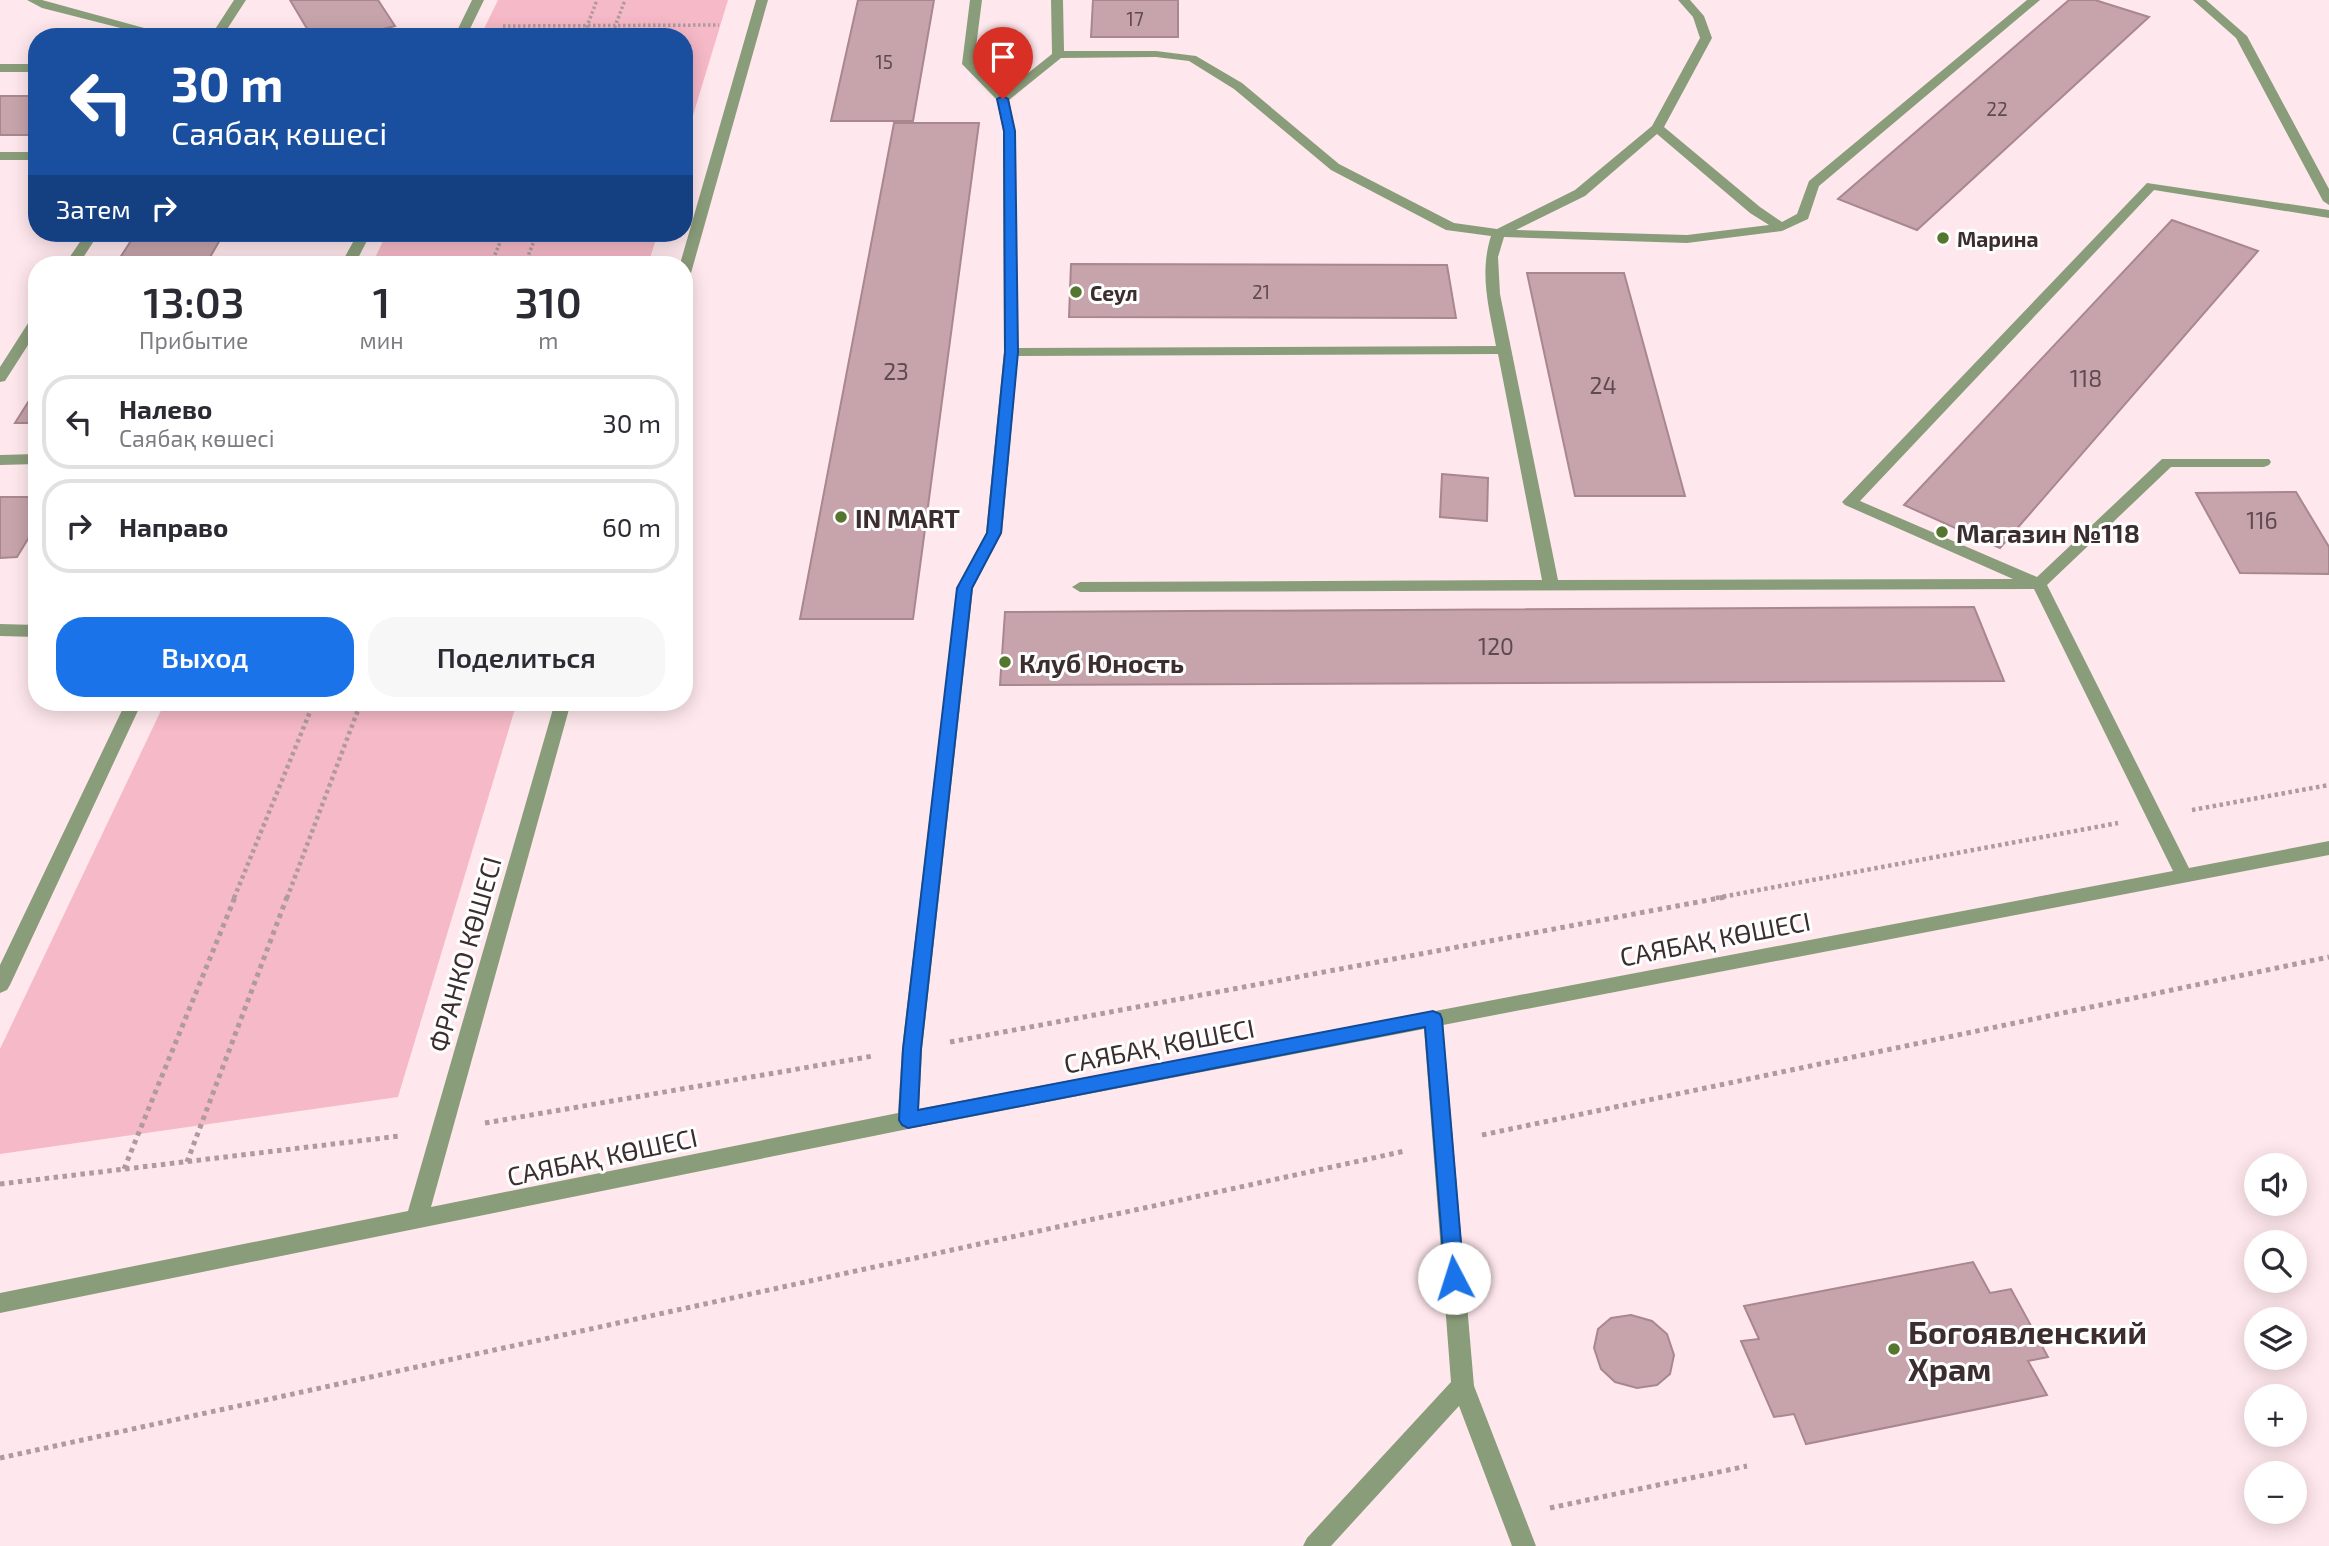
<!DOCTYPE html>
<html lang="ru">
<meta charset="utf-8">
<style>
:root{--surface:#fff;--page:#f7f7f7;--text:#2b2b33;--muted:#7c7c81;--line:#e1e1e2;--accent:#1a73e8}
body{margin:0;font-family:"Exo 2",sans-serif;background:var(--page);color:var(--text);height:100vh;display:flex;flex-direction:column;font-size:26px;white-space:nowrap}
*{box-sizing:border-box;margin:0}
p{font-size:23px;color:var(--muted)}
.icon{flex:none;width:38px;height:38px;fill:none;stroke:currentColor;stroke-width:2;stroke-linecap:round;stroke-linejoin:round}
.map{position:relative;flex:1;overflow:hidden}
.side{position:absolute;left:28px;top:256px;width:665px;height:455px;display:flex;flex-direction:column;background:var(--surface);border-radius:28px;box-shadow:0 4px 18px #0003}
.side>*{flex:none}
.hud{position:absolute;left:28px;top:28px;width:665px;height:214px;border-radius:28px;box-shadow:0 4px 18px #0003;background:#1a4fa0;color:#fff;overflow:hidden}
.buttons{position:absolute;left:2244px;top:1153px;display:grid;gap:14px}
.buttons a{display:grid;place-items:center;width:63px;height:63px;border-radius:50%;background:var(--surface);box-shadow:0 4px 18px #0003;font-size:35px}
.pin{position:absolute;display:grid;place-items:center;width:60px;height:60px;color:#fff;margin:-72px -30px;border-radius:50% 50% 50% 0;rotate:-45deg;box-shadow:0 0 7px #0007}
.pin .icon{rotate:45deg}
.me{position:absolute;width:77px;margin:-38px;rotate:355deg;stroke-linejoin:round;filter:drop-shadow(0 0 5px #0008)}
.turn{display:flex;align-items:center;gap:24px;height:147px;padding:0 28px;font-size:32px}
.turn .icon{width:91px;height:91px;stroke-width:2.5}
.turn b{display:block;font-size:49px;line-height:60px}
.then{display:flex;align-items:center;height:66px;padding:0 28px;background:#0003;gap:14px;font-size:26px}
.eta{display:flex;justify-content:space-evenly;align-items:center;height:119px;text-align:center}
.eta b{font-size:42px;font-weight:600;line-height:49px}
.primary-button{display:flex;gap:14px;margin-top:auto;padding:14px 28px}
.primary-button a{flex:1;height:80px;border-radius:28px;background:var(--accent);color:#fff;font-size:28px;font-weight:600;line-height:80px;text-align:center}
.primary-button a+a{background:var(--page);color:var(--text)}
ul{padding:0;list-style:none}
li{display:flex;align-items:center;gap:21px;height:94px;margin:0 14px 10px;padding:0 14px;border:4px solid var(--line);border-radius:28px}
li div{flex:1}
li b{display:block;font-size:26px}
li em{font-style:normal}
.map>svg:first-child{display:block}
.green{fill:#f6b9c7}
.building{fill:#c7a4ac;stroke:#a9878e;stroke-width:2}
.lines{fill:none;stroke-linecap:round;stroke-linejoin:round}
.path-far2{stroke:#ae9a9f;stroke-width:3.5;stroke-dasharray:2.5 2.5;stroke-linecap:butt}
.path-far1{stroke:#ae9a9f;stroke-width:4.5;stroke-dasharray:3.5 3.5;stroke-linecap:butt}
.path{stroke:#ae9a9f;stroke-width:5;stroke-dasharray:4.5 4.5;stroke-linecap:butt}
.minor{fill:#8a9d7a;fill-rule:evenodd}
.route{fill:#1a73e8;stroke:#114b97;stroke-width:2}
.poi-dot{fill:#54762e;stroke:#fff;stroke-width:2.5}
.labels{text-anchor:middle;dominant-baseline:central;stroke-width:6;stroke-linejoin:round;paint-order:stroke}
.far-number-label{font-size:19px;fill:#5e4b4f}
.far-poi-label{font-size:21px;font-weight:bold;fill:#3b2d30;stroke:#fff;text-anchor:start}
.number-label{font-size:23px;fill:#5e4b4f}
.poi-label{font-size:26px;font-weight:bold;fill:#3b2d30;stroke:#fff;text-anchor:start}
.street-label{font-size:26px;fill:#3b2d30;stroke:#fff}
.near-poi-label{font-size:32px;font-weight:bold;fill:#3b2d30;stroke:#fff;text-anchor:start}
</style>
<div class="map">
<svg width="2329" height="1546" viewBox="0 0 2329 1546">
<rect width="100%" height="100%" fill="#ffe8ed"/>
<!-- green -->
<path class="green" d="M498 0H728L684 145V37H480Z
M387 233H658L648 264H372Z
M165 702H517L398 1097 0 1154V1049Z"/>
<!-- building -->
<path class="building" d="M290 0H378L395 26 349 37H312Z
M858 0H934L913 121H831Z
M1093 0H1178V37H1091Z
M2069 0H2095L2149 17 1917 230 1838 199Z
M0 96H37V135H0Z
M894 123H979L913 619H800Z
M2172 220 2258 251 2000 548 1904 505Z
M136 233H224L206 264H116Z
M1071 264 1447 265 1456 318 1069 317Z
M1527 273H1624L1685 496H1575Z
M37 388V423H15Z
M1442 474 1488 478 1487 521 1440 517Z
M2296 492 2329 547V574L2240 573 2196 493Z
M0 497H37V524L17 557 0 558Z
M1974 607 2004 681 1000 685 1005 612Z
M1973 1262 1990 1293 2011 1289 2048 1357 2028 1361 2047 1395 1806 1444 1794 1414 1774 1417 1741 1341 1759 1339 1744 1306Z
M1631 1315 1652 1321 1667 1334 1674 1355 1670 1374 1657 1385 1637 1388 1615 1382 1601 1369 1594 1348 1598 1329 1611 1318Z"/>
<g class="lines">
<!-- path-far2 -->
<path class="path-far2" d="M503 26 719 25
M583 37 597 0
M611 37 625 0
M491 264 504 233
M525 264 537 233"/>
<!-- path-far1 -->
<path class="path-far1" d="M2192 810 2329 785
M234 898 314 702
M287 898 361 702
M1716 898 2118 823"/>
<!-- path -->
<path class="path" d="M950 1042 1725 897
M485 1123 873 1056
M1482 1135 2329 957
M187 1162 287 897
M124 1169 235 897
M0 1184 400 1136
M0 1458 1405 1151
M1550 1508 1747 1466"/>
<!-- minor -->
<path class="minor" d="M27 0H42L177 37H156L42 8Z
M234 0H246L222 37H210Z
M472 0H484L466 37H454Z
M756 0H768L691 273 684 277V264H680Z
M970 0H982L974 63 1003 93 1052 54 1051 0H1063L1064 51H1156L1196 56 1242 83 1339 164 1454 223 1497 229 1575 190 1652 126 1700 38 1693 17 1678 0H1690L1704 16 1712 38 1664 127 1760 207 1782 222 1797 214 1809 181 2027 0H2040L1819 186 1808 219 1782 231 1687 243 1504 237 1498 257 1500 294 1558 580 2013 579 1845 505 1842 502 2147 183 2329 210V218L2154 190 1860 501 2037 577 2162 459H2269L2271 462 2269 465 2264 467H2171L2047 585 2189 868 2329 841V855L1443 1025 1474 1386 1536 1546H1512L1459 1406 1331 1546H1303L1307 1538 1451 1382 1424 1029 908 1129 0 1313V1293L408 1211 555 702H571L431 1207 898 1113 902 1049 957 588 986 533 1004 352 1003 131 997 100 962 64ZM1156 57 1189 61 1234 89 1331 170 1446 230 1491 236C1479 274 1489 307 1496 346L1018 348 1015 131 1009 100 1061 58ZM1657 134 1750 213 1769 225 1687 235 1516 230 1585 196ZM1498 354 1542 580 1080 582 1072 587 1080 592 2034 589 2173 871 919 1109 922 1049 973 588 1002 533 1018 356Z
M2193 0H2206L2247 36 2329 189V205L2323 201 2236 38Z
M0 64H37V72H0Z
M0 152H37V160H0Z
M86 233H99L79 264H65Z
M358 233H371L355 264H341Z
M37 316V331L5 381 0 382V367L32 317Z
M37 454V464L0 465V455Z
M0 624 37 625V637L0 636Z
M126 702H142L10 985 7 990 0 993V965Z"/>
</g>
<!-- route -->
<path class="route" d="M1003 96 1008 99 1015 131 1018 352 1001 533 972 588 921 1049 918 1110 1433 1011 1440 1014 1442 1019 1464 1278 1461 1284 1454 1287 1447 1284 1445 1278 1425 1027 908 1128 902 1125 899 1120 903 1049 957 588 987 533 1005 352 1004 131 997 99Z"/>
<!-- markers -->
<g class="poi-dot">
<circle cx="1943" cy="238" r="7"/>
<circle cx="1076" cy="292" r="7"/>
<circle cx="841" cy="517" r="7"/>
<circle cx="1942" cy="532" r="7"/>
<circle cx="1005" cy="662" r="7"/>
<circle cx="1894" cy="1349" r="7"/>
</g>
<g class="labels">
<!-- far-number labels -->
<g class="far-number-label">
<text x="1135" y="18">17</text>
<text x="884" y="61">15</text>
<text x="1997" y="108">22</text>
<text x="1261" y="291">21</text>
</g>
<!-- far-poi labels -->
<g class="far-poi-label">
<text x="1957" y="238">Марина</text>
<text x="1090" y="292">Сеул</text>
</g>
<!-- number labels -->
<g class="number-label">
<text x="896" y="371">23</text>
<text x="2086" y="378">118</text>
<text x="1603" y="385">24</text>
<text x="2262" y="520">116</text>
<text x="1496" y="646">120</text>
</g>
<!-- poi labels -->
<g class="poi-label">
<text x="855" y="517">IN MART</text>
<text x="1956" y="532">Магазин №118</text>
<text x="1019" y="662">Клуб Юность</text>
</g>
<!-- street labels -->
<g class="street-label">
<text transform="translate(1715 938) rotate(-11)">САЯБАҚ КӨШЕСІ</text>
<text transform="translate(464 954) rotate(-74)">ФРАНКО КӨШЕСІ</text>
<text transform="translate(1159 1045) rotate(-11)">САЯБАҚ КӨШЕСІ</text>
<text transform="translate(602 1156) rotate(-12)">САЯБАҚ КӨШЕСІ</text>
</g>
<!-- near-poi labels -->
<g class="near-poi-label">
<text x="1908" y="1331">Богоявленский<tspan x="1908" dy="37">Храм</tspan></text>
</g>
</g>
</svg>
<div class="buttons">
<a><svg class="icon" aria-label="sound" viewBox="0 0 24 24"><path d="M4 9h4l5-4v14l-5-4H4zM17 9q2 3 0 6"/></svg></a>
<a><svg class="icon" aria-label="search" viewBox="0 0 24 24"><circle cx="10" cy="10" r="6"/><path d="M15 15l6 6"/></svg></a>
<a><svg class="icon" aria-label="layers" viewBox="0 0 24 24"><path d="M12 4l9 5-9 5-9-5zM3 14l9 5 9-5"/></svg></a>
<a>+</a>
<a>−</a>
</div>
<div class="pin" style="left:1003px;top:99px;background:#d93025"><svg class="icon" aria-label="arrive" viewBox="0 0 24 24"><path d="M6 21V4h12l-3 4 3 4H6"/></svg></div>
<svg class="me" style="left:1454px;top:1278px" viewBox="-20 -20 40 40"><circle r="19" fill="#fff"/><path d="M0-13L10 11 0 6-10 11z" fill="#1a73e8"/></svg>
<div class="hud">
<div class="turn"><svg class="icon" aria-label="left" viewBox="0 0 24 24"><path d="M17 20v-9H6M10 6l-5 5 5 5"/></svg><div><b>30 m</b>Саябақ көшесі</div></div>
<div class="then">Затем<svg class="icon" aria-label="right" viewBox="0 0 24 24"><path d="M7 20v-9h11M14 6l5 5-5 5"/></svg></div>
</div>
<section class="side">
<div class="eta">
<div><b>13:03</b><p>Прибытие</p></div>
<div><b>1</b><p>мин</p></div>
<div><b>310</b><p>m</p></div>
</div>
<ul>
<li><svg class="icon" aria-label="left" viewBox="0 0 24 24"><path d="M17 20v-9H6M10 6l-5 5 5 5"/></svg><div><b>Налево</b><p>Саябақ көшесі</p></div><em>30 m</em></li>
<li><svg class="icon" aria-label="right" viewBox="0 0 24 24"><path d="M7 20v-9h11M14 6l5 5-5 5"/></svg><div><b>Направо</b></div><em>60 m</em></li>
</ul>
<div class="primary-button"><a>Выход</a><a>Поделиться</a></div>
</section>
</div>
